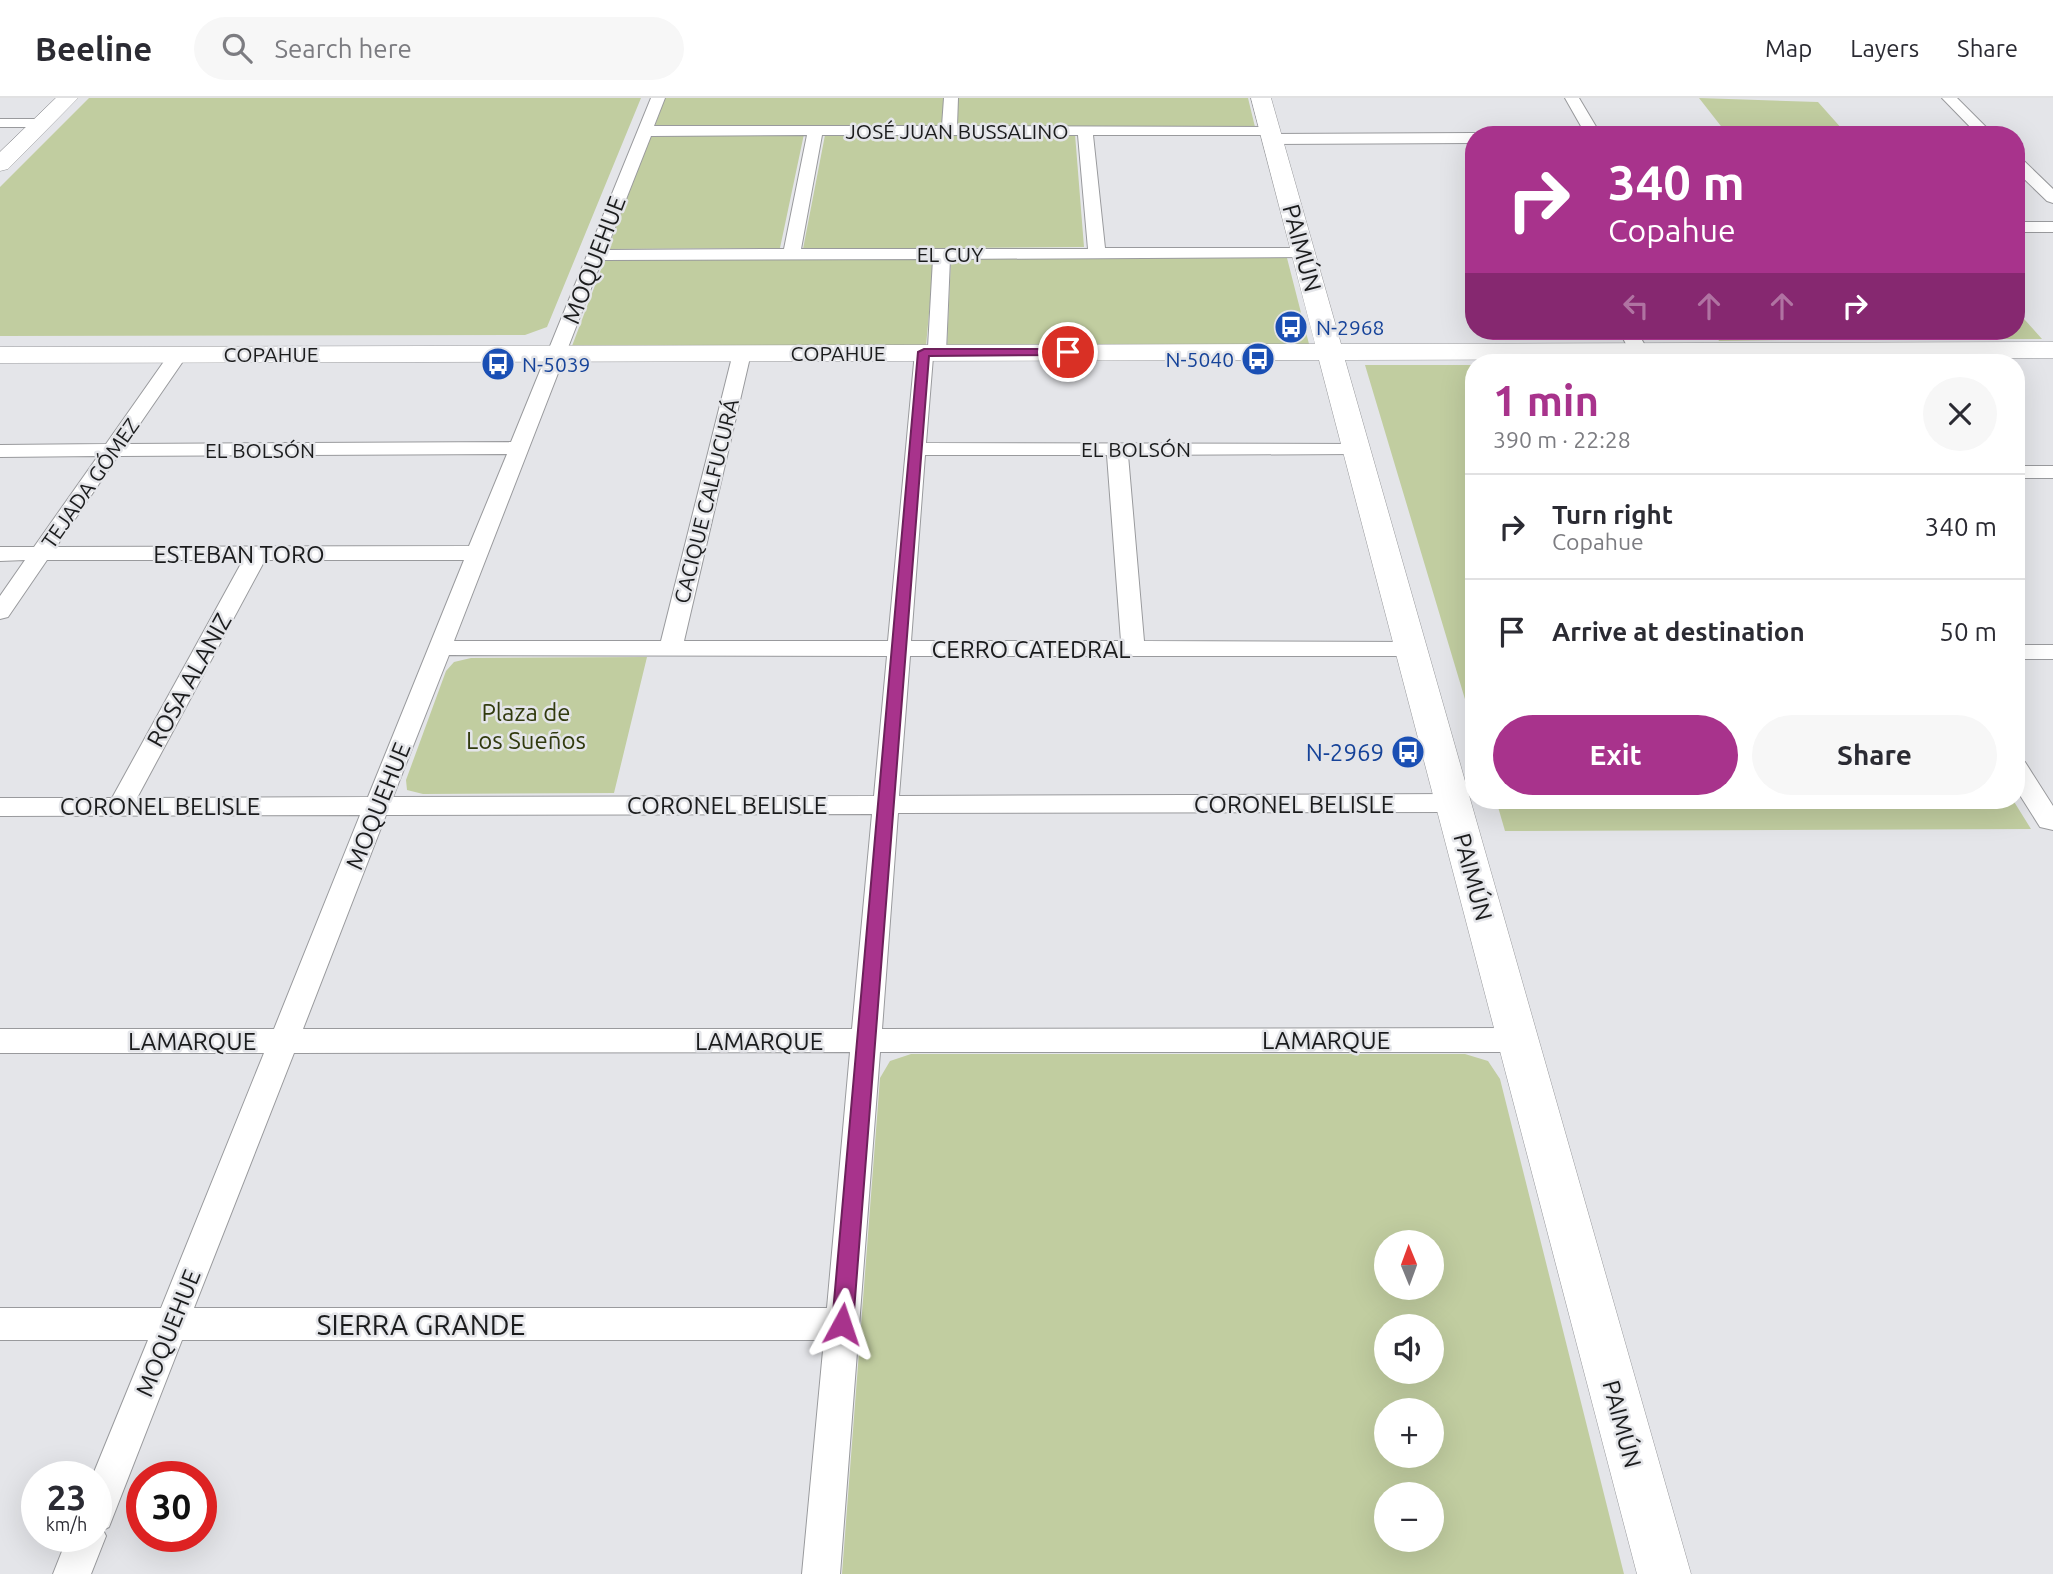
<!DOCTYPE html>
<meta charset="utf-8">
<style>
:root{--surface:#fff;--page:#f7f7f7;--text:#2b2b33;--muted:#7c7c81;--line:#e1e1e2;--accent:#a8338c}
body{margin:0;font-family:Ubuntu,sans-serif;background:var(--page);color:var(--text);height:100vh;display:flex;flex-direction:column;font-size:26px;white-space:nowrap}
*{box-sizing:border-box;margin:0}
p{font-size:23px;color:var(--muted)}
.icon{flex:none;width:38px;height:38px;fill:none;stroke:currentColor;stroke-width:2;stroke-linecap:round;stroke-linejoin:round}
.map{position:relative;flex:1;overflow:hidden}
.drawer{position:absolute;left:1465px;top:256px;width:560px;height:455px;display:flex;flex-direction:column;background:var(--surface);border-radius:28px;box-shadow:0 7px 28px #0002}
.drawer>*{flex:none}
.hud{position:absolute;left:1465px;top:28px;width:560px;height:214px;border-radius:28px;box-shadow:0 7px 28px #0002;background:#a8338c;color:#fff;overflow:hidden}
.needle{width:46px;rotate:359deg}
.fabs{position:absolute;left:1374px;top:1132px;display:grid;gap:14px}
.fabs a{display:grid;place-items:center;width:70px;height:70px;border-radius:50%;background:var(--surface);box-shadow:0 7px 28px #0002;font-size:35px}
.speed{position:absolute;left:21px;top:1363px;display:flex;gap:14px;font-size:35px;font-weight:700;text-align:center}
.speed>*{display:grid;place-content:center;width:91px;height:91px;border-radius:50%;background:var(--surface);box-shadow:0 7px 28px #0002;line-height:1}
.speed small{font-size:18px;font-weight:400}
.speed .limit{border:10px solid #d22;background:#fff;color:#111}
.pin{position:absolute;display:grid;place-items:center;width:60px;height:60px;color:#fff;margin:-30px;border:4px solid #fff;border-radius:50%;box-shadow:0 2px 7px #0007}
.me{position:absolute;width:77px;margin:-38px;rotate:5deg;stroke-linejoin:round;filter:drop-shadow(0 0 5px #0008)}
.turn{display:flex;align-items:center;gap:24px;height:147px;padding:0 28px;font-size:32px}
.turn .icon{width:91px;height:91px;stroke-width:2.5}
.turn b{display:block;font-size:49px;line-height:60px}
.lanes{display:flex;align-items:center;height:66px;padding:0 28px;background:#0003;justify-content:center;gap:35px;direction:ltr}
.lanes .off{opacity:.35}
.round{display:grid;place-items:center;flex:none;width:74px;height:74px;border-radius:37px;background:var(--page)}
.headline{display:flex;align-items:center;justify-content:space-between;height:119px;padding:0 28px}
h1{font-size:42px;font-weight:600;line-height:52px;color:var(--accent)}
.button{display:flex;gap:14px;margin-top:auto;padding:14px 28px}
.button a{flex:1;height:80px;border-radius:42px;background:var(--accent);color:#fff;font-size:28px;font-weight:600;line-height:80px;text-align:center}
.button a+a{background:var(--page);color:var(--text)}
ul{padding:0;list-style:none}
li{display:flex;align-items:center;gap:21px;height:105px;padding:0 28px;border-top:2px solid var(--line)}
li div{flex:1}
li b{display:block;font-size:26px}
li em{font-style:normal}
header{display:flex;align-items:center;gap:42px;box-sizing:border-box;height:98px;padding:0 35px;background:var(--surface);border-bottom:2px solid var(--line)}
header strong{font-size:33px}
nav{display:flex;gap:38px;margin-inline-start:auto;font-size:24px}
.search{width:490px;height:63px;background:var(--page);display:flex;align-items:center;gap:18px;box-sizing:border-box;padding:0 24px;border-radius:38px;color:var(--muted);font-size:26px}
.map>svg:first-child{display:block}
.green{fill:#c1cda0;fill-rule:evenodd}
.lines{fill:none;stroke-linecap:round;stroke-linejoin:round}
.street-casing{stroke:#999a9d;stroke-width:2}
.secondary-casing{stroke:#999a9d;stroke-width:1}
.street{fill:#fff;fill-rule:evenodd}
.secondary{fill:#fff;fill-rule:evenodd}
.route{fill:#a8338c;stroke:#6d215b;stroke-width:2}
.labels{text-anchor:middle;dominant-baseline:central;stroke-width:5;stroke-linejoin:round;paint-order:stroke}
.far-street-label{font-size:21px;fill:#1b1c1d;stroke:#e4e5e9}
.far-transit-label{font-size:21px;fill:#164399;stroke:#e4e5e9;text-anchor:start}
.street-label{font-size:24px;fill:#1b1c1d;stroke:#e4e5e9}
.park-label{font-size:24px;fill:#313a0e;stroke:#e4e5e9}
.transit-label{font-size:24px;fill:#164399;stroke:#e4e5e9;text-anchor:end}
.near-street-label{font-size:28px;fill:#1b1c1d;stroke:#e4e5e9}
</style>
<header>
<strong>Beeline</strong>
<div class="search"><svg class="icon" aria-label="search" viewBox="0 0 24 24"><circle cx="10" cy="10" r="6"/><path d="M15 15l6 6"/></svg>Search here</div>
<nav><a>Map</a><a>Layers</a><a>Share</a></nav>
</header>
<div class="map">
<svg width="2053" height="1476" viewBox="0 0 2053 1476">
<rect width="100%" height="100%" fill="#e4e5e9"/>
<!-- green -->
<path class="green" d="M89 0H641L547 229 525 237 0 238V89Z
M665 0H944L942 29 654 30Z
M958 0H1248L1255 29H956Z
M1699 0 1818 4 1843 32H1724Z
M804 36 780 150 608 151 650 37Z
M1075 36 1084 149 803 151 825 37Z
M1287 160 1309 246 947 248 951 161Z
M605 161H934L926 248H572Z
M2016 212 2042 241H1977L1969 233H2016Z
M1713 233H1776L1783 242 1719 243Z
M1365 267H1473V628Z
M647 559 614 695 423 696 407 692 406 682 446 573 454 564 471 560Z
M1496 702H2013L2031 731 1505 733Z
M911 956H1465L1488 963 1500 981 1624 1476H842L880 980 890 963ZM1386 1144H1432V1190H1386ZM1386 1228H1432V1274H1386ZM1386 1312H1432V1358H1386ZM1386 1396H1432V1442H1386Z"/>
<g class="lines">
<defs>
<path id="street" d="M651 0H665L654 28H942L944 0H958L957 28 1274 29V35L1269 37H1093L1105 150H1303L1309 151 1312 155 1309 159 950 161 946 254 944 258 933 259 926 345 1363 346 1366 350 1356 356 1128 357 1144 543 1411 544 1419 546 1423 551 1419 556 1411 558H910L899 698 1453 696 1462 699 1466 705 1462 711 1453 714 898 715 882 931 1517 930 1527 934 1532 942 1527 950 1517 954H880L840 1476H802L824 1242H182L109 1429 103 1432 106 1438 91 1476H53L68 1438H96V1379H92L148 1242H0V1210H161L264 955H0V931H274L360 717 0 718V700H112L243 462H47L8 519 0 521V498L25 462 0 463V449H34L98 358 0 359V347L106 346 172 252 179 250 188 256 126 346 511 344ZM807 37 784 151 606 152 651 38ZM822 37H1078L1088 151H801ZM933 161 928 249 917 250 915 254 888 543H684L751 255 742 249 733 255 661 543H454L602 162ZM507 356 469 448 56 449 118 358ZM925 357H1107L1121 543H911ZM265 462H464L368 699 137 700ZM449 557 887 558 874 698 393 699ZM872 716 852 931H303L386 717ZM850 954 827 1210H194L294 955Z
M1565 0H1579L1601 37H1586Z
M1942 0H1957L1994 37H1978Z
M0 21H42L49 25 42 29H0Z
M1474 35 1479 37H1474V45L1272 46 1264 41 1272 36Z
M2016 59 2022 61 2053 91V105L2047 103 2016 73Z
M2016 124H2053V134H2016Z
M1619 233H1637L1648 253 1646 257H1632Z
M2016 368H2053V380H2016Z
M2016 547H2053V561H2016Z
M2016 661 2025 664 2053 708V732L2040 729 2016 691Z"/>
<path id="secondary" d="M56 0H78L8 71 0 73V54Z
M1251 0H1271L1341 246 2053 244V260L1345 262 1691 1476H1637L1319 262 0 265V249L1315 246Z"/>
</defs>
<!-- street casing -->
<use href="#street" class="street-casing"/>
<!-- secondary casing -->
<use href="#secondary" class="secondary-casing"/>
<!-- street -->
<use href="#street" class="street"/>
<!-- secondary -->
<use href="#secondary" class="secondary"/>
</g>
<!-- route -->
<path class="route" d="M924 251H1068L1073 254 1068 257 929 258 853 1226 850 1233 842 1235 835 1233 832 1226 918 254Z"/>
<!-- icons -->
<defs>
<symbol id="bus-disc" viewBox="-11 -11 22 22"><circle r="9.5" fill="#1a4fb4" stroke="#e4e5e9"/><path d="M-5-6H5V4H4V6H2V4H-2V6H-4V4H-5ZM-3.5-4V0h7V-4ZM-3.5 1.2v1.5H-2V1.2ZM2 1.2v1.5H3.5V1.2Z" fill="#fff"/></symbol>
</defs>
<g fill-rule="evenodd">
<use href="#bus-disc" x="1272" y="210" width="38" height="38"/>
<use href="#bus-disc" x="1239" y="242" width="38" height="38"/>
<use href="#bus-disc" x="479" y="247" width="38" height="38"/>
<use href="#bus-disc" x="1389" y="635" width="38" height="38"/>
</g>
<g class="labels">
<!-- far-street labels -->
<g class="far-street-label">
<text x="957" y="33">JOSÉ JUAN BUSSALINO</text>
<text x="950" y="156">EL CUY</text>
<text x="838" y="255">COPAHUE</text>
<text x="271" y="256">COPAHUE</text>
<text x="1136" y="351">EL BOLSÓN</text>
<text x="260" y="352">EL BOLSÓN</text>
<text transform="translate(90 385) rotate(-55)">TEJADA GÓMEZ</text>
<text transform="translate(706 403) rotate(-76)">CACIQUE CALFUCURÁ</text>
</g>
<!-- far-transit labels -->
<g class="far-transit-label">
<text x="1316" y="229">N-2968</text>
<text x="1234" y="261" text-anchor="end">N-5040</text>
<text x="522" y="266">N-5039</text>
</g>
<!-- street labels -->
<g class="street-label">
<text transform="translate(1302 150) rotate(75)">PAIMÚN</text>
<text transform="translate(594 162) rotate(-69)">MOQUEHUE</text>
<text x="239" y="456">ESTEBAN TORO</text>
<text x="1031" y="551">CERRO CATEDRAL</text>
<text transform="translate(189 582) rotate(-61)">ROSA ALANIZ</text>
<text x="1294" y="706">CORONEL BELISLE</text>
<text x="727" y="707">CORONEL BELISLE</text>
<text x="160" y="708">CORONEL BELISLE</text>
<text transform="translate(378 708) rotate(-68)">MOQUEHUE</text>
<text transform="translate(1473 779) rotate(75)">PAIMÚN</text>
<text x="1326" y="942">LAMARQUE</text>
<text x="192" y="943">LAMARQUE</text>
<text x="759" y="943">LAMARQUE</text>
<text transform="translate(168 1235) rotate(-68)">MOQUEHUE</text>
<text transform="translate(1622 1326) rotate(75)">PAIMÚN</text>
</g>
<!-- park labels -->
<g class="park-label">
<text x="526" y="614">Plaza de<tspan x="526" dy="28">Los Sueños</tspan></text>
</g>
<!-- transit labels -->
<g class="transit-label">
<text x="1384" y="654">N-2969</text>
</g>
<!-- near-street labels -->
<g class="near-street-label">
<text x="421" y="1226">SIERRA GRANDE</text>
</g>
</g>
</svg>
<div class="fabs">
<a><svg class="needle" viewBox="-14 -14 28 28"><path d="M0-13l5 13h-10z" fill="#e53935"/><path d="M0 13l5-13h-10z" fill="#7c7c81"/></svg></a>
<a><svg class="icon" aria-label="sound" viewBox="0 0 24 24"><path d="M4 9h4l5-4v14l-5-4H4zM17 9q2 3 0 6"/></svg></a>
<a>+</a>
<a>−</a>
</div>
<div class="speed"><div>23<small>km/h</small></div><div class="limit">30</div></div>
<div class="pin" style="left:1068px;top:254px;background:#d93025"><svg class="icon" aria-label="arrive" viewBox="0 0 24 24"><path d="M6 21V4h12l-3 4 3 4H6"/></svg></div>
<svg class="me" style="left:842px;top:1226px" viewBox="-20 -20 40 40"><path d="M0-17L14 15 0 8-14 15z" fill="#a8338c" stroke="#fff" stroke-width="4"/></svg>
<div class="hud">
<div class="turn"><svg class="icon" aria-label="right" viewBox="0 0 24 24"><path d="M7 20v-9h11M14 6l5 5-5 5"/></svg><div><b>340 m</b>Copahue</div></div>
<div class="lanes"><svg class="icon off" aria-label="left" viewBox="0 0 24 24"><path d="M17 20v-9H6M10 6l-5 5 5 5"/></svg><svg class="icon off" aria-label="ahead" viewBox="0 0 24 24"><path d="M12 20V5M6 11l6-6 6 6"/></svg><svg class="icon off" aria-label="ahead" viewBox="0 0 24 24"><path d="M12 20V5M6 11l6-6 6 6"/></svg><svg class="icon" aria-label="right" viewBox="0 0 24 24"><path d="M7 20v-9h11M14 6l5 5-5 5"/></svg></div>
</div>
<section class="drawer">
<div class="headline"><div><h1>1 min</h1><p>390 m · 22:28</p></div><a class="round"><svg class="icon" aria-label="close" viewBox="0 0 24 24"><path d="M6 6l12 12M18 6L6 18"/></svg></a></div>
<ul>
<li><svg class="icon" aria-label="right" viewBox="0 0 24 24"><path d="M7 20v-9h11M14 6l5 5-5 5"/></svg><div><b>Turn right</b><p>Copahue</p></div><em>340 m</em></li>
<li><svg class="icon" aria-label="arrive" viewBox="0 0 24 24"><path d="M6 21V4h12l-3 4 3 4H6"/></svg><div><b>Arrive at destination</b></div><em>50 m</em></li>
</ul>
<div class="button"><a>Exit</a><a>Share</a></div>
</section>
</div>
